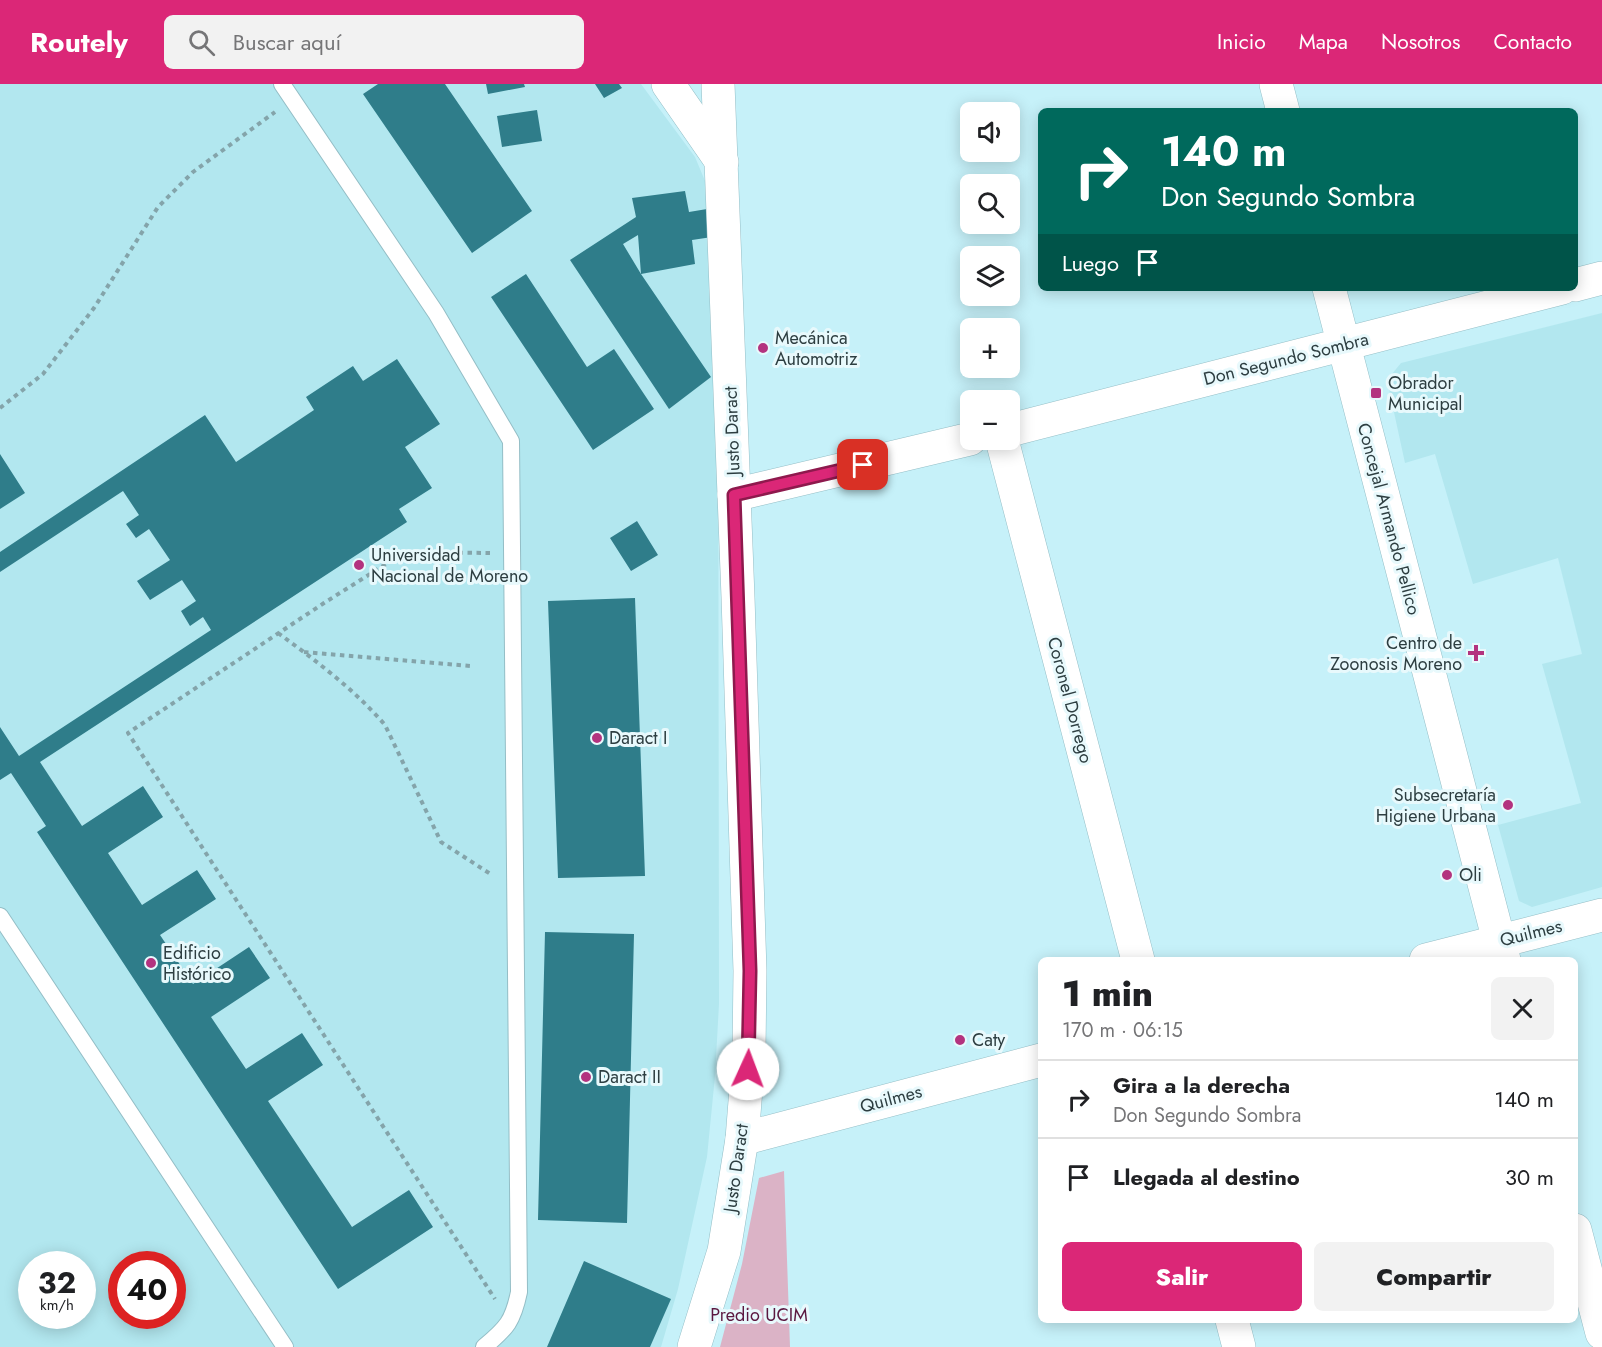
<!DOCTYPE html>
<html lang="es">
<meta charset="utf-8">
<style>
:root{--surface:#fff;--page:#f2f2f2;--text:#202124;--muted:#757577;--line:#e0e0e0;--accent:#db2777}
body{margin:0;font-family:Jost,sans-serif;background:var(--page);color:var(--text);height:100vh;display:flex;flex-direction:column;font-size:22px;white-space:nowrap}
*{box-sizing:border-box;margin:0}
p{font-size:20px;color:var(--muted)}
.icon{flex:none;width:33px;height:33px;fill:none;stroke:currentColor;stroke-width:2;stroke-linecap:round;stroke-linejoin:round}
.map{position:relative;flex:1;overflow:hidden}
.drawer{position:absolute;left:1038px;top:873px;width:540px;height:366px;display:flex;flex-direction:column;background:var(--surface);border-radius:9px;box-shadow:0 3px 15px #0003}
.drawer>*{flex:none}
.guide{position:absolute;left:1038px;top:24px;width:540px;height:183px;border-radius:9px;box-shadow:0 3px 15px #0003;background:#00695c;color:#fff;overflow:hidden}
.buttons{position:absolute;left:960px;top:18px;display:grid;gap:12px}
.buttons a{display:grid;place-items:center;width:60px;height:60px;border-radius:9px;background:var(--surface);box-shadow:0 3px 15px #0003;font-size:30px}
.speed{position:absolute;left:18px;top:1167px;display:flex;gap:12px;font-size:30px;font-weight:700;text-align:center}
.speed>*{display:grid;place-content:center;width:78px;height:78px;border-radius:50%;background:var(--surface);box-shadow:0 3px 15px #0003;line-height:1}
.speed small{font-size:15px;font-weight:400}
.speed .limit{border:9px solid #d22;background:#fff;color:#111}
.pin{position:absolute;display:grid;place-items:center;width:51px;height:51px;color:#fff;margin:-26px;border-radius:12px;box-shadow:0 3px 9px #0006}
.me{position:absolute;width:66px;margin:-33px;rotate:2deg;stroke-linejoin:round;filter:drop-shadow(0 0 4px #0008)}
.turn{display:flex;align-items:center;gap:21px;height:126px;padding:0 24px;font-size:27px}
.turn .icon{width:78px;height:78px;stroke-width:2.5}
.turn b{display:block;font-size:42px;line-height:51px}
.then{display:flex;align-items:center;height:57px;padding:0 24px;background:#0003;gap:12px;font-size:22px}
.round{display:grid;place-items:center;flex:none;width:63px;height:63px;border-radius:9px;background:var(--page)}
.overview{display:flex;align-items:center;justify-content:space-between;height:102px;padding:0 24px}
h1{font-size:36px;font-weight:800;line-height:45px}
.cta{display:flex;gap:12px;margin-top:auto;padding:12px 24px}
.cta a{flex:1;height:69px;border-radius:9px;background:var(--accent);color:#fff;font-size:24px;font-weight:800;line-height:69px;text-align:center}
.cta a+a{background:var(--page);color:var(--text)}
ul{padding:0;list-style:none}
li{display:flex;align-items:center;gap:18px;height:78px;padding:0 24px;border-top:2px solid var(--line)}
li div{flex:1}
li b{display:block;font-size:22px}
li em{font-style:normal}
header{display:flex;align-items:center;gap:36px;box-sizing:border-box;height:84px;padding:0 30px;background:var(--accent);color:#fff}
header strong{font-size:28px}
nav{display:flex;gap:33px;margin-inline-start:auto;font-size:21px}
.search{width:420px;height:54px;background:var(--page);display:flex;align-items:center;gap:15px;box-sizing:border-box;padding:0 21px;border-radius:9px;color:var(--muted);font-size:22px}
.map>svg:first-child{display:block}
.built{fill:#b2e7ef;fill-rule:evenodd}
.green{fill:#dbb3c6}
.building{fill:#2f7d8a}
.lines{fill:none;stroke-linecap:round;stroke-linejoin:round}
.service-casing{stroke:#94bec6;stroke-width:18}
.minor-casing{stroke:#94bec6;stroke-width:34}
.tertiary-casing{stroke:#94bec6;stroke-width:34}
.path{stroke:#84a4aa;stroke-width:4;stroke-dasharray:4.5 4.5;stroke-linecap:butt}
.service{stroke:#fff;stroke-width:16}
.minor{stroke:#fff;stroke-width:33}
.tertiary{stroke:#fff;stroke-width:33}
.route-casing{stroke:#8e194d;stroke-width:15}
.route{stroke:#db2777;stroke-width:10}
.poi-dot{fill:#b3337f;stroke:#e8f9fc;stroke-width:2}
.labels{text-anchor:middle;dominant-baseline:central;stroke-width:6;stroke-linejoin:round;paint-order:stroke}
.poi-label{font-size:18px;fill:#2d3e41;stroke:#e8f9fc;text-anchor:start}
.street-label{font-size:18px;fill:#2d3e41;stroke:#e8f9fc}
.park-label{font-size:18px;fill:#5b1840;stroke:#e8f9fc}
</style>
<header>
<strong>Routely</strong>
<div class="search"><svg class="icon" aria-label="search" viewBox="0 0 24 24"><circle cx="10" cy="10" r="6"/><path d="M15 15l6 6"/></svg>Buscar aquí</div>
<nav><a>Inicio</a><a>Mapa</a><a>Nosotros</a><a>Contacto</a></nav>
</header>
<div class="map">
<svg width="1602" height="1263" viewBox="0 0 1602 1263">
<rect width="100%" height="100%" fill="#c6f1f9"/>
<!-- built -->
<path class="built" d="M0 0H641L695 73 718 128 719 920 715 992 707 1073 678 1205 661 1263H0ZM32 1180H82V1232H32ZM122 1180H172V1232H122Z
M1602 229V803L1532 823 1519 817 1498 741 1581 719 1542 580 1582 570 1558 474 1473 500 1435 370 1405 379 1387 296 1401 279Z"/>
<!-- green -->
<path class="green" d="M784 1087 790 1263H720L742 1180 759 1094Z"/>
<!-- building -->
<path class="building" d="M378 0H445L532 127 472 169 363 10Z
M486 0H524L525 3 488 10Z
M595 0H619L622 4 604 14Z
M537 26 542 57 502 63 497 32Z
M685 107 689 128 707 125 712 153 692 156 695 180 641 190 638 151 623 160 641 190 711 293 669 325 570 176 636 133 632 114Z
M526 190 587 283 614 265 654 325 593 366 491 213Z
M397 275 440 340 405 363 432 404 399 425 407 438 40 678 82 742 143 702 163 733 108 769 142 821 197 786 216 815 160 851 193 900 249 863 270 894 211 933 246 985 302 949 323 981 268 1017 352 1143 409 1106 433 1143 338 1205 37 748 46 742 11 689 0 696V643L19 672 211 546 203 533 190 542 181 527 196 517 182 496 150 516 137 497 170 476 149 445 136 454 126 440 139 431 123 407 0 488V468L205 331 236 378 314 326 306 313 353 282 363 297Z
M0 370 25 409 0 425Z
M637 437 658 471 631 487 610 454Z
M635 514 645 792 558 794 548 517Z
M545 848 634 850 627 1139 538 1136Z
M584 1177 671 1215 650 1263H547Z"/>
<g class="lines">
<defs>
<path id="service" d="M282 0 436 229 511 357 519 1208C513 1237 507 1244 484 1263
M0 832 285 1263"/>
<path id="minor" d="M668 0 722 78
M1276 0 1283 27
M1575 201 1602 194
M1329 204 1504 876
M1010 346 1562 204
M1002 356 1138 876
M734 411 970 355
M1426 876 1602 831
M742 1055 1041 976
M1575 1146 1602 1249
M1232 1236 1239 1263"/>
<path id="tertiary" d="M694 1263 724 1167 742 1055 749 967 750 887 738 513 718 0"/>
</defs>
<!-- service casing -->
<use href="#service" class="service-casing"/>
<!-- minor casing -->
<use href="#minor" class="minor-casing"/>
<!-- tertiary casing -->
<use href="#tertiary" class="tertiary-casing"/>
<!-- path -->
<path class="path" d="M0 324 43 290 94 224 158 123 193 88 275 28
M490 469 405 468 324 519 128 649 495 1215
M278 549C315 576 355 606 385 641L441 758 492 791
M304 568 470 582"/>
<!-- service -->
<use href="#service" class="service"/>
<!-- minor -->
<use href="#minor" class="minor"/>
<!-- tertiary -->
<use href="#tertiary" class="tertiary"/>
</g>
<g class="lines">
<defs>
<path id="route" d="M748 985 750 887 734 411 863 381"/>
</defs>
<!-- route casing -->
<use href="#route" class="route-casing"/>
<!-- route -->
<use href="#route" class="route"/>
</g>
<!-- markers -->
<g class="poi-dot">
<circle cx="763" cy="264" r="6"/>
<rect x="1370" y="303" width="12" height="12" rx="3"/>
<circle cx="359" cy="481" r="6"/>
<path d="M1473 560h6v6h6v6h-6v6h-6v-6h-6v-6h6z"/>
<circle cx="597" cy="654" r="6"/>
<circle cx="1508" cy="721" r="6"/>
<circle cx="1447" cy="791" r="6"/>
<circle cx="151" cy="879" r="6"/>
<circle cx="960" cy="956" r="6"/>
<circle cx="586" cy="993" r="6"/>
</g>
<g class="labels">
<!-- poi labels -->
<g class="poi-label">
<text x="775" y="254">Mecánica<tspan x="775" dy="21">Automotriz</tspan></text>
<text x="1388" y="299">Obrador<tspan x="1388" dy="21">Municipal</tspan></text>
<text x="371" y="471">Universidad<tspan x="371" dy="21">Nacional de Moreno</tspan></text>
<text x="1462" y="559" text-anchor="end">Centro de<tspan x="1462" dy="21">Zoonosis Moreno</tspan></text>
<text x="609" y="654">Daract I</text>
<text x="1496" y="711" text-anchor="end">Subsecretaría<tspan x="1496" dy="21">Higiene Urbana</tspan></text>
<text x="1459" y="791">Oli</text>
<text x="163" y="869">Edificio<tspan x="163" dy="21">Histórico</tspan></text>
<text x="972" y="956">Caty</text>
<text x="598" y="993">Daract II</text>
</g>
<!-- street labels -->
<g class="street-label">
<text transform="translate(1286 275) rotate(-14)">Don Segundo Sombra</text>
<text transform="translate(732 347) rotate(-92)">Justo Daract</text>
<text transform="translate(1389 435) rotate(75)">Concejal Armando Pellico</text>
<text transform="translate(1070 616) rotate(75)">Coronel Dorrego</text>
<text transform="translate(1531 849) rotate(-14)">Quilmes</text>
<text transform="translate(891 1015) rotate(-15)">Quilmes</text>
<text transform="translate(736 1084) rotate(-82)">Justo Daract</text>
</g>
<!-- park labels -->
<g class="park-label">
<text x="759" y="1231">Predio UCIM</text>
</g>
</g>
</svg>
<div class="buttons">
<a><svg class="icon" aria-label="sound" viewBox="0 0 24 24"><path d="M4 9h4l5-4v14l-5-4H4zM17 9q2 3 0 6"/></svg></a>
<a><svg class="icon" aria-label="search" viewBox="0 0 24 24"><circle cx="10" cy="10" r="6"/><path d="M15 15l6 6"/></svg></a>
<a><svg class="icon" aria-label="layers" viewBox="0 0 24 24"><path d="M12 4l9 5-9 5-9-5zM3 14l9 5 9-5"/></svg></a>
<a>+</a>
<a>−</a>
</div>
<div class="speed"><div>32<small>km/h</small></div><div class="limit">40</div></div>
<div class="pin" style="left:863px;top:381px;background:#d93025"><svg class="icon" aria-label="arrive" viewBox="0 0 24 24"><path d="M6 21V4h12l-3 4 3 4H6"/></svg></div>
<svg class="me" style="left:748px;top:985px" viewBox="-20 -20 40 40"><circle r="19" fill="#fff"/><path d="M0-13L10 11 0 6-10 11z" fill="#db2777"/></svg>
<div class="guide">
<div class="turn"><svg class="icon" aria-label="right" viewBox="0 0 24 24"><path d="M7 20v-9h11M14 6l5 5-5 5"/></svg><div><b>140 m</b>Don Segundo Sombra</div></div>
<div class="then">Luego<svg class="icon" aria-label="arrive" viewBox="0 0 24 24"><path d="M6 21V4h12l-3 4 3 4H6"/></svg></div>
</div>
<section class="drawer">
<div class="overview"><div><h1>1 min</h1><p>170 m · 06:15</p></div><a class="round"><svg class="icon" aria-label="close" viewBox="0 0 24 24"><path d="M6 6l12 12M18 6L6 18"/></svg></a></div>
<ul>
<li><svg class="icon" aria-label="right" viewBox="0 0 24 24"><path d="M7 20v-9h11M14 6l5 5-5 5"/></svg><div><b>Gira a la derecha</b><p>Don Segundo Sombra</p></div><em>140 m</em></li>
<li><svg class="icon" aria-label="arrive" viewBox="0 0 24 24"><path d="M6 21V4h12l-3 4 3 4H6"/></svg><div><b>Llegada al destino</b></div><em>30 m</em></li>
</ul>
<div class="cta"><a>Salir</a><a>Compartir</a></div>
</section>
</div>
